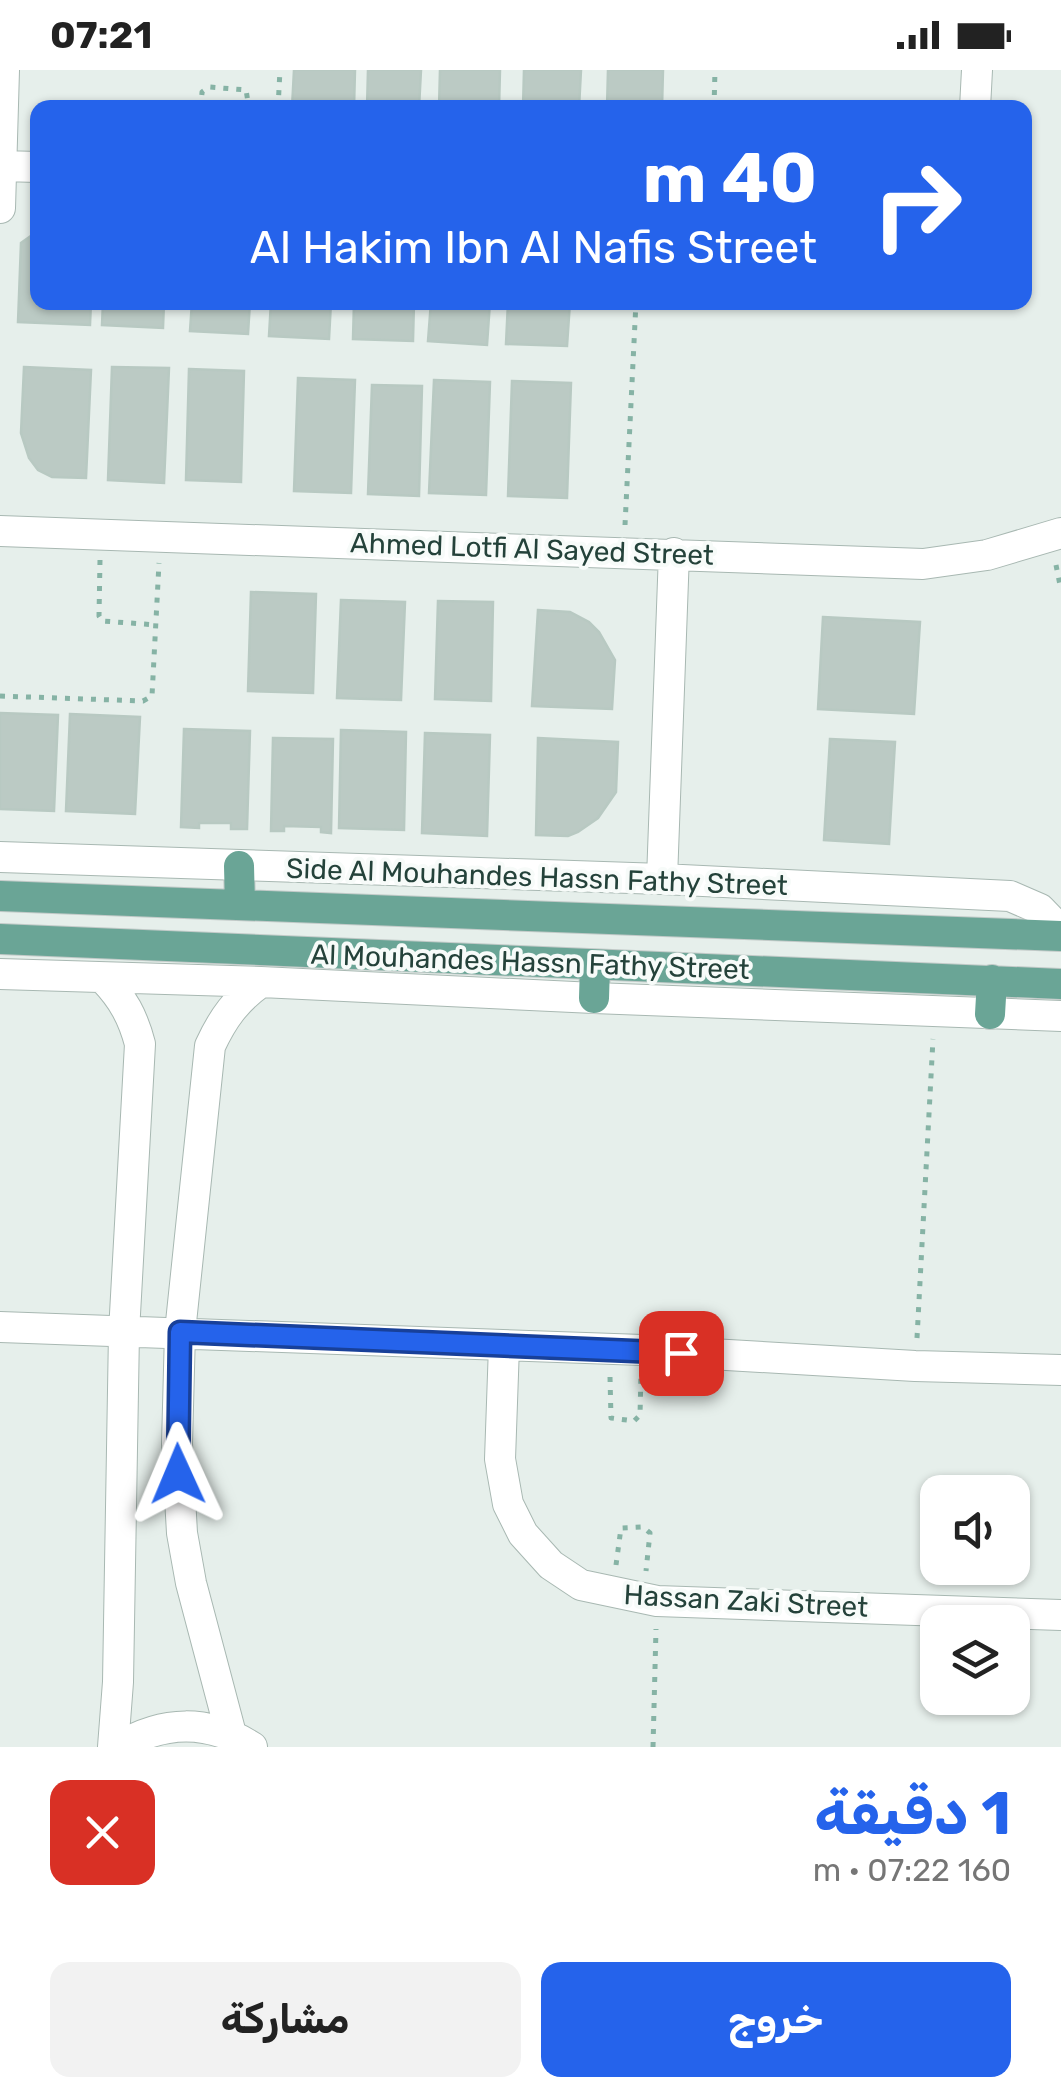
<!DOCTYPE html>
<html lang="ar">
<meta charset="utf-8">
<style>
:root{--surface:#fff;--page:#f2f2f2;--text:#222;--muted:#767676;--accent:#2563eb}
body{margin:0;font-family:Rubik,"Noto Naskh Arabic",sans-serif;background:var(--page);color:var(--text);direction:rtl;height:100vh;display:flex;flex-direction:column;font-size:38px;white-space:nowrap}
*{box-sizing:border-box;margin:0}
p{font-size:32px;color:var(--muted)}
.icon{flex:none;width:55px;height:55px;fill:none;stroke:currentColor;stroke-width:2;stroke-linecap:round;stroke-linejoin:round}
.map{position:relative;height:1677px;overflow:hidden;direction:ltr}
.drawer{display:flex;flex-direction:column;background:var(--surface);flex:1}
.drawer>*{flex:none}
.banner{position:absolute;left:30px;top:30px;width:1002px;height:210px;border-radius:20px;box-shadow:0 2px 8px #0004;direction:rtl;background:#2563eb;color:#fff;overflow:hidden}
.tools{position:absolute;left:920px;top:1405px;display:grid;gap:20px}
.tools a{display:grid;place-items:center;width:110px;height:110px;border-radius:20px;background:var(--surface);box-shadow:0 2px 8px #0004;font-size:50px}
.pin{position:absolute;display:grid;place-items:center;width:85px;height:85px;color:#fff;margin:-42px;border-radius:20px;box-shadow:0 5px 15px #0006}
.me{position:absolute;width:110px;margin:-55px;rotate:359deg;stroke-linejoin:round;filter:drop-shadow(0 0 8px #0008)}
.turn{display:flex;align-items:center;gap:35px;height:210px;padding:0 50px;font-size:45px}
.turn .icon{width:130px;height:130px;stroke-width:2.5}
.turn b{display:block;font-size:70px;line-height:85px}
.round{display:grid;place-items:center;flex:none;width:105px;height:105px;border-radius:20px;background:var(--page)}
.headline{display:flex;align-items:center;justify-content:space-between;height:170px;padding:0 50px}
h1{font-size:60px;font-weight:700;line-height:75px;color:var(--accent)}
.action{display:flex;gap:20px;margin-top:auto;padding:20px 50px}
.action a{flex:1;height:115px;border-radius:20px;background:var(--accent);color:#fff;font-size:40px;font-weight:700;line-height:115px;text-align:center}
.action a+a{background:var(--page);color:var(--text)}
.status{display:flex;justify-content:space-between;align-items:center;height:70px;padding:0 50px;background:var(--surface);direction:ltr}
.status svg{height:28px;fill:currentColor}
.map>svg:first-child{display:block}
.building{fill:#bbcac4;stroke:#b8c9c2;stroke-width:2.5}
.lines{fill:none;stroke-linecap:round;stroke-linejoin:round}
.minor-casing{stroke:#a8b8b2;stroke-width:32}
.major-casing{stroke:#c2cac8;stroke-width:32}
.path{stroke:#86b3a5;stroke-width:5;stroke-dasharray:5 8;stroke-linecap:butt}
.minor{stroke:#fff;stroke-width:30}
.major{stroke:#6aa596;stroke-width:30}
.route-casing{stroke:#184099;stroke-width:25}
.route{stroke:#2563eb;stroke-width:18}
.labels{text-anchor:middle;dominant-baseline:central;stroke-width:8;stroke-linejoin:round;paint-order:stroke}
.street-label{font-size:28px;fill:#24423a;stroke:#f7fbf9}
</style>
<div class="status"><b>07:21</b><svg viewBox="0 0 49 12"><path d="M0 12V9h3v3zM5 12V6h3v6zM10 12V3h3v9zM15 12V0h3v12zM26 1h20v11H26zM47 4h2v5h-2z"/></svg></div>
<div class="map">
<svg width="1061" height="1677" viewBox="0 0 1061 1677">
<rect width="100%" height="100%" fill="#e6efeb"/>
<!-- building -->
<path class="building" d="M294 0H355L354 38H292Z
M368 0H421L419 38H367Z
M440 0H500L499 38H439Z
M524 0H581L579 38H523Z
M608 0H663L662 38H607Z
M38 161V232H91L90 255 18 252 21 173Z
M103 232H164L163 258 102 255Z
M192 232H250L248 264 190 261Z
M271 232H331L329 269 269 266Z
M354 232H414L413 271 353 269Z
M431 232H490L487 275 428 271Z
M508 232H570L567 276 506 274Z
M24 297 91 300 86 408 52 407 38 400 29 388 21 363Z
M112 297 169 298 164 413 108 410Z
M189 299 244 301 241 412 186 410Z
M298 308 355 310 351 423 294 421Z
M434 310 490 312 486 425 429 423Z
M512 311 571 313 567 428 508 426Z
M372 315 422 316 419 426 368 424Z
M251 522 316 524 313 623 248 621Z
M341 530 405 532 401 630 337 628Z
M438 531 493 532 491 631 435 629Z
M538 540 570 542 589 552 599 562 615 590 612 639 532 636Z
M823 547 920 552 914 644 818 639Z
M0 643 58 645 54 741 0 739Z
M70 644 140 647 135 744 66 741Z
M184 659 250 661 247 759H231V753H199V758L181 757Z
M341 660 406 662 404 760 339 758Z
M425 663 490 665 487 766 422 763Z
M273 668 333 669 331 763 321 762V757L284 756V761H271Z
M538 668 618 672 616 722 598 748 578 762 568 766 536 765Z
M830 669 895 672 889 774 824 770Z"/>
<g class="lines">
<defs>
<path id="minor" d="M975 38 977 0
M1 96 38 97
M0 138 4 0
M0 461 923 494 987 485 1061 463
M0 787 662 809 1010 826 1040 839 1061 861
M662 809 674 483
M0 904 261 912 594 928 1061 946
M104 909C123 929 133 947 140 974L124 1262 118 1612 113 1677
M0 1257 642 1280 915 1296 1061 1300
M504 1276 500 1389 508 1434 523 1464 551 1495 581 1515 657 1531 1061 1545
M231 1664 191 1513 182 1463 177 1374 180 1262 210 976C223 948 236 930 261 912
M119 1677C163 1650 208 1649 252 1677"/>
<path id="major" d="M239 796 240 835
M0 826 1061 866
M0 869 1061 914
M594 928 595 896
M990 944 992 910"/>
</defs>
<!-- minor casing -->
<use href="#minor" class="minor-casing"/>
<!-- major casing -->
<use href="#major" class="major-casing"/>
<!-- path -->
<path class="path" d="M201 38 202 22 209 17 246 20 249 38
M278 38 280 0
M714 38 715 0
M625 455 636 232
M100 490 99 546 102 551 157 555
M1056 495 1061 520
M0 626 143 631 152 626 159 493
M917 1268 933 969
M610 1307 611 1348 634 1351 640 1345 641 1304
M616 1495 621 1458 643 1457 650 1463 646 1501
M653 1677 656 1559"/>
<!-- minor -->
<use href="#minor" class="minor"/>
<!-- major -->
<use href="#major" class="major"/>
</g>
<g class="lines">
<defs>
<path id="route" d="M178 1404 180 1262 681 1283"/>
</defs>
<!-- route casing -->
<use href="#route" class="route-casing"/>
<!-- route -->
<use href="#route" class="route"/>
</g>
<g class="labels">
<!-- street labels -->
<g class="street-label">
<text transform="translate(532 479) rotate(2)">Ahmed Lotfi Al Sayed Street</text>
<text transform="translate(537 807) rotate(2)">Side Al Mouhandes Hassn Fathy Street</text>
<text transform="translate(530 892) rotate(2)">Al Mouhandes Hassn Fathy Street</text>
<text transform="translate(746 1531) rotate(3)">Hassan Zaki Street</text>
</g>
</g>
</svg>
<div class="tools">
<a><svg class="icon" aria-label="sound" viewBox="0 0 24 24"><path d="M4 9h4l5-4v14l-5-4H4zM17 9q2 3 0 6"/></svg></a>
<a><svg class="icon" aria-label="layers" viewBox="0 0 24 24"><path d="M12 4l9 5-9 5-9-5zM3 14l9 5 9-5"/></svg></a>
</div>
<div class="pin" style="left:681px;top:1283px;background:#d93025"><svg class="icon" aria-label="arrive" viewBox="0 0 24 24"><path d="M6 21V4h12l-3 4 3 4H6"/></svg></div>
<svg class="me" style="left:178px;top:1404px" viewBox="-20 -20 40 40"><path d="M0-17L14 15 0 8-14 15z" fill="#2563eb" stroke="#fff" stroke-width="4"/></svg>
<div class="banner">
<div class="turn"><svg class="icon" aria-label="right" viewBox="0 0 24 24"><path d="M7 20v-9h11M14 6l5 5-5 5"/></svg><div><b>40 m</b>Al Hakim Ibn Al Nafis Street</div></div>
</div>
</div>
<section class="drawer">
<div class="headline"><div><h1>1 دقيقة</h1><p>160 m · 07:22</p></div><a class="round" style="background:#d93025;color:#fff"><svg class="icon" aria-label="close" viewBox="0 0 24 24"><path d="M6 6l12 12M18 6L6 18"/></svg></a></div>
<div class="action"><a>خروج</a><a>مشاركة</a></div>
</section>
